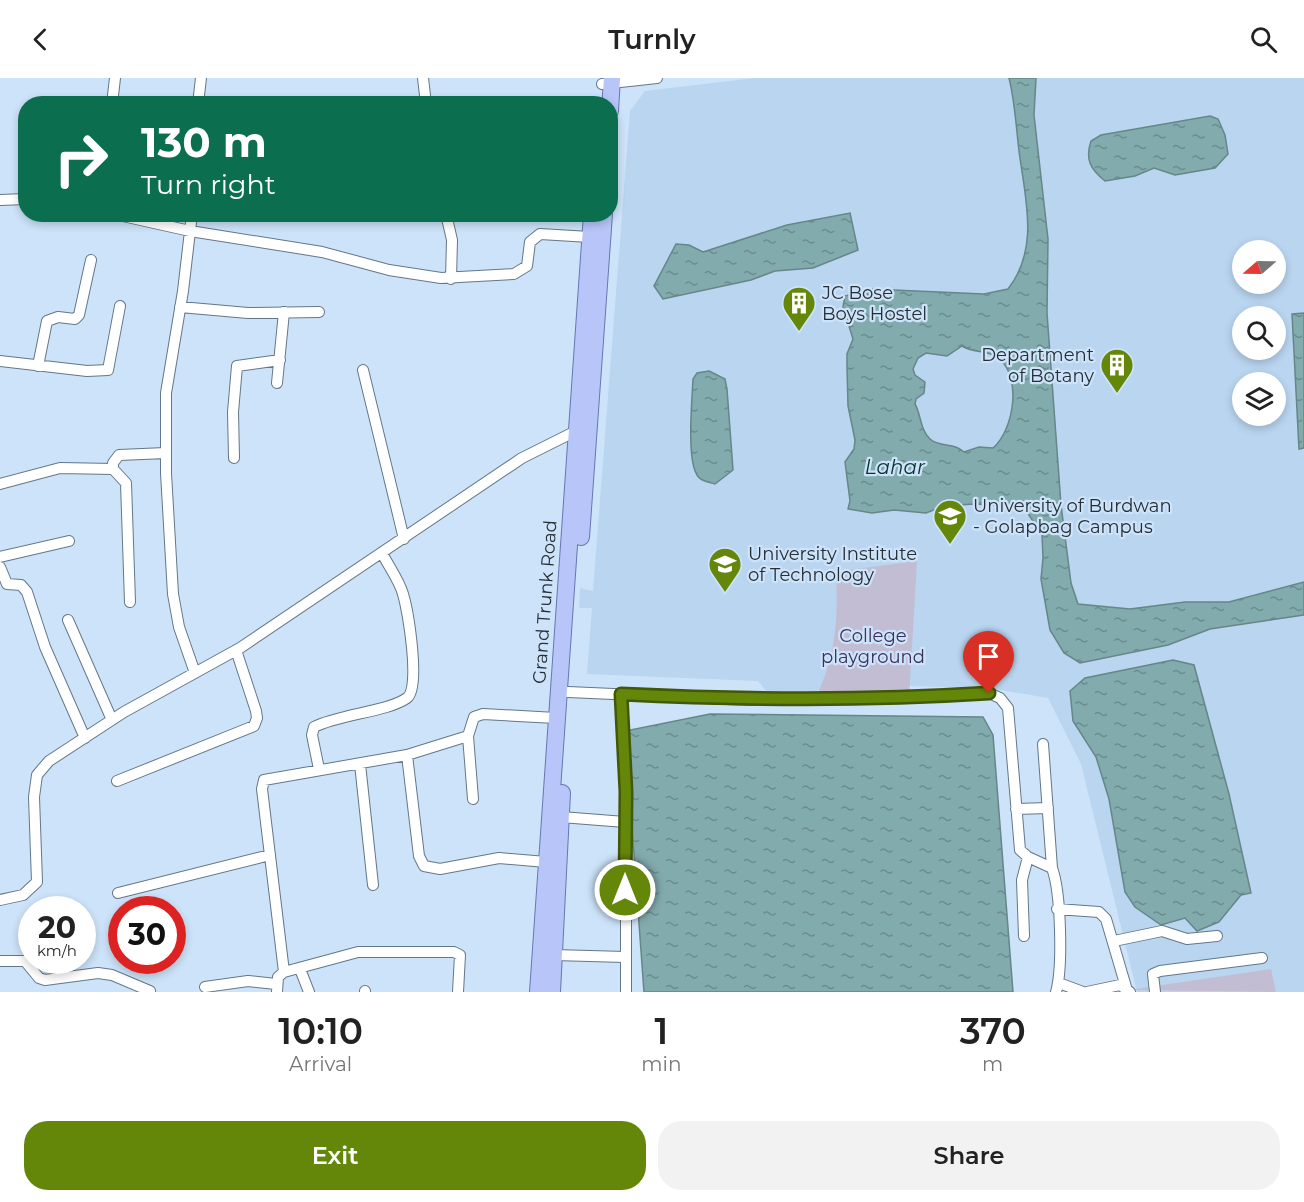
<!DOCTYPE html>
<style>
:root{--surface:#fff;--page:#f2f2f2;--text:#222;--muted:#767676;--accent:#64870a}
body{margin:0;font-family:Montserrat,sans-serif;background:var(--page);color:var(--text);height:100vh;display:flex;flex-direction:column;font-size:22px;white-space:nowrap}
*{box-sizing:border-box;margin:0}
p{font-size:20px;color:var(--muted)}
.icon{flex:none;width:33px;height:33px;fill:none;stroke:currentColor;stroke-width:2;stroke-linecap:round;stroke-linejoin:round}
.map{position:relative;height:914px;overflow:hidden}
.sheet{display:flex;flex-direction:column;background:var(--surface);flex:1}
.sheet>*{flex:none}
.top-card{position:absolute;left:18px;top:18px;width:600px;height:126px;border-radius:24px;box-shadow:0 3px 9px #0003;background:#0b6e4f;color:#fff;overflow:hidden}
.needle{width:39px;rotate:250deg}
.tools{position:absolute;left:1232px;top:162px;display:grid;gap:12px}
.tools a{display:grid;place-items:center;width:54px;height:54px;border-radius:50%;background:var(--surface);box-shadow:0 3px 9px #0003;font-size:30px}
.speed{position:absolute;left:18px;top:818px;display:flex;gap:12px;font-size:30px;font-weight:700;text-align:center}
.speed>*{display:grid;place-content:center;width:78px;height:78px;border-radius:50%;background:var(--surface);box-shadow:0 3px 9px #0003;line-height:1}
.speed small{font-size:15px;font-weight:400}
.speed .limit{border:9px solid #d22;background:#fff;color:#111}
.pin{position:absolute;display:grid;place-items:center;width:51px;height:51px;color:#fff;margin:-62px -26px;border-radius:50% 50% 50% 0;rotate:-45deg;box-shadow:0 0 6px #0007}
.pin .icon{rotate:45deg}
.me{position:absolute;width:66px;margin:-33px;rotate:0deg;stroke-linejoin:round;filter:drop-shadow(0 0 4px #0008)}
.turn{display:flex;align-items:center;gap:21px;height:126px;padding:0 24px;font-size:27px}
.turn .icon{width:78px;height:78px;stroke-width:2.5}
.turn b{display:block;font-size:42px;line-height:51px}
.eta{display:flex;justify-content:space-evenly;align-items:center;height:102px;text-align:center}
.eta b{font-size:36px;font-weight:600;line-height:42px}
.primary-button{display:flex;gap:12px;margin-top:auto;padding:12px 24px}
.primary-button a{flex:1;height:69px;border-radius:24px;background:var(--accent);color:#fff;font-size:24px;font-weight:600;line-height:69px;text-align:center}
.primary-button a+a{background:var(--page);color:var(--text)}
header{display:flex;justify-content:space-between;align-items:center;height:78px;padding:0 24px;background:var(--surface);font-size:27px;font-weight:600}
.map>svg:first-child{display:block}
.built{fill:#bad5f0;fill-rule:evenodd}
.green{fill:#c2bdd3}
.water{fill:url(#water-ripples);stroke:#668689;stroke-width:1.5;fill-rule:evenodd}
.lines{fill:none;stroke-linecap:round;stroke-linejoin:round}
.minor-casing{stroke:#63778a;stroke-width:12}
.primary-casing{stroke:#6577b2;stroke-width:18}
.minor{stroke:#fff;stroke-width:10}
.primary{stroke:#b7c5f9;stroke-width:16}
.route-casing{stroke:#415806;stroke-width:15}
.route{stroke:#64870a;stroke-width:10}
.labels{text-anchor:middle;dominant-baseline:central;stroke-width:4.5;stroke-linejoin:round;paint-order:stroke}
.poi-label{font-size:18px;fill:#262e36;stroke:#cde3f9;text-anchor:start}
.street-label{font-size:18px;fill:#262e36;stroke:#cde3f9}
.park-label{font-size:18px;fill:#3d315c;stroke:#cde3f9}
.water-label{font-size:20px;font-style:italic;fill:#093335;stroke:#cde3f9}
</style>
<header><svg class="icon" aria-label="back" viewBox="0 0 24 24"><path d="M15 5l-7 7 7 7"/></svg>Turnly<svg class="icon" aria-label="search" viewBox="0 0 24 24"><circle cx="10" cy="10" r="6"/><path d="M15 15l6 6"/></svg></header>
<div class="map">
<svg width="1304" height="914" viewBox="0 0 1304 914">
<defs>
<pattern id="water-ripples" width="26" height="14" patternUnits="userSpaceOnUse" patternTransform="scale(1.5)"><rect width="26" height="14" fill="#82abad"/><path d="M2 4q2-2 4 0t4 0M15 11q2-2 4 0t4 0" fill="none" stroke="#6a8c8e"/></pattern>
</defs>
<rect width="100%" height="100%" fill="#cde3f9"/>
<!-- built -->
<path class="built" d="M755 0H1304V914H1137L1081 686 1048 620 995 611 823 605 819 612 792 622 767 614 758 603 587 596 592 530H579L580 510 593 513 630 33 645 13ZM1242 172H1275V206H1242ZM1242 238H1275V272H1242ZM1242 304H1275V338H1242Z"/>
<!-- green -->
<path class="green" d="M917 483 909 620 855 621 821 616 819 612C836 576 838 537 836 498L848 492Z
M1271 891 1276 914 1129 912Z"/>
<!-- water -->
<path class="water" d="M1009 0H1036L1034 37 1048 161 1047 235 1061 427 1071 505 1078 526 1130 531 1185 524H1229L1304 504V537L1210 551 1168 567 1080 585 1064 575 1050 552 1041 501 1043 480 1042 457 1027 434 1010 428 974 426 944 428 926 435 894 432 872 435 848 431 850 423 845 384 854 371 855 362 848 328 847 290V276L853 261 843 229 845 218 871 211 984 216 1008 211C1040 170 1025 120 1019 73 1016 48 1015 24 1009 0ZM962 268C973 275 986 272 997 279 1023 297 1014 352 993 370L979 369 964 374C954 364 940 370 930 361 920 352 921 336 915 326L916 321 924 315 925 304 915 297 913 291 918 280 926 275 947 278Z
M1210 38 1218 41 1225 57 1228 76 1215 90 1175 97 1154 90 1135 98 1105 103C1090 91 1085 81 1091 63L1101 57Z
M850 135 858 172 813 190 775 193 751 202 663 221 654 208 676 166 689 167 703 174 787 147Z
M1304 235V370L1299 371 1292 236Z
M709 293 725 301 727 311 733 392 715 406C708 404 699 403 696 395 687 377 692 323 693 301L697 295Z
M1173 582 1194 587 1229 716 1251 815 1241 817 1219 844 1197 853 1185 840 1161 847 1135 829 1125 814 1109 721 1096 679 1073 643 1070 613 1085 600Z
M710 636 983 639 993 657 1013 914H644L625 653Z"/>
<g class="lines">
<defs>
<path id="minor" d="M423 0 426 26
M602 6 657 0
M112 26 115 0
M198 26 201 0
M0 122 26 121
M114 136 190 153 322 174 389 192 441 200 514 196 527 188 530 164 540 156 590 159
M192 136 183 213 166 315V395L173 516 179 549 195 595
M446 136 452 162 451 201
M180 229 248 235 319 234
M0 283 87 293 108 292 120 228
M38 288 47 243 58 239 75 241 79 237 91 182
M363 292 404 461
M277 305 284 234
M234 380 233 334 237 288 280 282
M0 406 60 390 113 391
M0 479 69 463
M0 489 7 506 21 507 27 514 45 569 85 660
M130 524 126 405 113 391V385L119 377 166 375
M68 542 112 642
M568 614 749 622 909 620 989 615 1000 620 1008 630 1020 772 1028 779 1052 790C1061 814 1063 889 1056 914
M621 616 626 714V914
M468 658 473 721
M1043 666 1052 790
M407 677 419 778 424 788 440 791 499 780 546 784
M360 686 373 807
M319 691 312 657 314 649C340 636 387 634 407 620 421 610 408 533 403 516 399 502 389 489 382 475
M117 703 254 648 257 640 256 633 236 572
M1016 731 1048 730
M561 739 625 744
M118 815 270 777
M0 822 23 817 37 804 34 719 37 697 49 683 124 634 240 570 522 380 580 351
M1057 831 1099 834 1106 841 1126 909
M1024 858 1022 802 1028 779
M1114 863 1162 853 1187 861 1217 858
M554 877 625 879
M0 883H25L39 900 45 902 98 895 112 897 150 913
M300 891 309 914
M284 894 262 711 264 702 407 677 468 658 474 639 483 636 556 640
M1059 905 1083 914
M205 909 248 903 276 906
M365 913V914
M277 914 278 899 284 894 358 874H454L460 877 458 914
M1087 914 1120 907 1130 914
M1155 914 1153 896 1160 893 1262 880"/>
<path id="primary" d="M610 33 612 0
M581 459 604 136
M538 914 592 136
M552 914 562 715"/>
</defs>
<!-- minor casing -->
<use href="#minor" class="minor-casing"/>
<!-- primary casing -->
<use href="#primary" class="primary-casing"/>
<!-- minor -->
<use href="#minor" class="minor"/>
<!-- primary -->
<use href="#primary" class="primary"/>
</g>
<g class="lines">
<defs>
<path id="route" d="M625 812 626 714 621 616C744 622 866 623 989 615"/>
</defs>
<!-- route casing -->
<use href="#route" class="route-casing"/>
<!-- route -->
<use href="#route" class="route"/>
</g>
<!-- icons -->
<defs>
<symbol id="building-pin" viewBox="-11 -11 22 30"><path d="M0 17L-7.5 6A9.5 9.5 0 1 1 7.5 6Z" fill="#64870a" stroke="#cde3f9"/><path d="M-4-6H4V6H1V3H-1V6H-4ZM-2.5-4.3h1.7v1.8h-1.7ZM.8-4.3h1.7v1.8H.8ZM-2.5-1h1.7V.8h-1.7ZM.8-1h1.7V.8H.8Z" fill="#fff"/></symbol>
<symbol id="university-pin" viewBox="-11 -11 22 30"><path d="M0 17L-7.5 6A9.5 9.5 0 1 1 7.5 6Z" fill="#64870a" stroke="#cde3f9"/><path d="M0-5L7-2L0 1L-7-2ZM-4 1L0 2.5L4 1V4Q0 6-4 4Z" fill="#fff"/></symbol>
</defs>
<g fill-rule="evenodd">
<use href="#building-pin" x="780" y="206" width="38" height="52"/>
<use href="#building-pin" x="1098" y="268" width="38" height="52"/>
<use href="#university-pin" x="931" y="419" width="38" height="52"/>
<use href="#university-pin" x="706" y="467" width="38" height="52"/>
</g>
<g class="labels">
<!-- poi labels -->
<g class="poi-label">
<text x="822" y="215">JC Bose<tspan x="822" dy="21">Boys Hostel</tspan></text>
<text x="1094" y="277" text-anchor="end">Department<tspan x="1094" dy="21">of Botany</tspan></text>
<text x="973" y="428">University of Burdwan<tspan x="973" dy="21">- Golapbag Campus</tspan></text>
<text x="748" y="476">University Institute<tspan x="748" dy="21">of Technology</tspan></text>
</g>
<!-- street labels -->
<g class="street-label">
<text transform="translate(545 524) rotate(-86)">Grand Trunk Road</text>
</g>
<!-- park labels -->
<g class="park-label">
<text x="873" y="558">College<tspan x="873" dy="21">playground</tspan></text>
</g>
<!-- water labels -->
<g class="water-label">
<text x="895" y="389">Lahar</text>
</g>
</g>
</svg>
<div class="tools">
<a><svg class="needle" viewBox="-14 -14 28 28"><path d="M0-13l5 13h-10z" fill="#e53935"/><path d="M0 13l5-13h-10z" fill="#767676"/></svg></a>
<a><svg class="icon" aria-label="search" viewBox="0 0 24 24"><circle cx="10" cy="10" r="6"/><path d="M15 15l6 6"/></svg></a>
<a><svg class="icon" aria-label="layers" viewBox="0 0 24 24"><path d="M12 4l9 5-9 5-9-5zM3 14l9 5 9-5"/></svg></a>
</div>
<div class="speed"><div>20<small>km/h</small></div><div class="limit">30</div></div>
<div class="pin" style="left:989px;top:615px;background:#d93025"><svg class="icon" aria-label="arrive" viewBox="0 0 24 24"><path d="M6 21V4h12l-3 4 3 4H6"/></svg></div>
<svg class="me" style="left:625px;top:812px" viewBox="-20 -20 40 40"><circle r="17" fill="#64870a" stroke="#fff" stroke-width="3"/><path d="M0-11L8 9 0 5-8 9z" fill="#fff"/></svg>
<div class="top-card">
<div class="turn"><svg class="icon" aria-label="right" viewBox="0 0 24 24"><path d="M7 20v-9h11M14 6l5 5-5 5"/></svg><div><b>130 m</b>Turn right</div></div>
</div>
</div>
<section class="sheet">
<div class="eta">
<div><b>10:10</b><p>Arrival</p></div>
<div><b>1</b><p>min</p></div>
<div><b>370</b><p>m</p></div>
</div>
<div class="primary-button"><a>Exit</a><a>Share</a></div>
</section>
